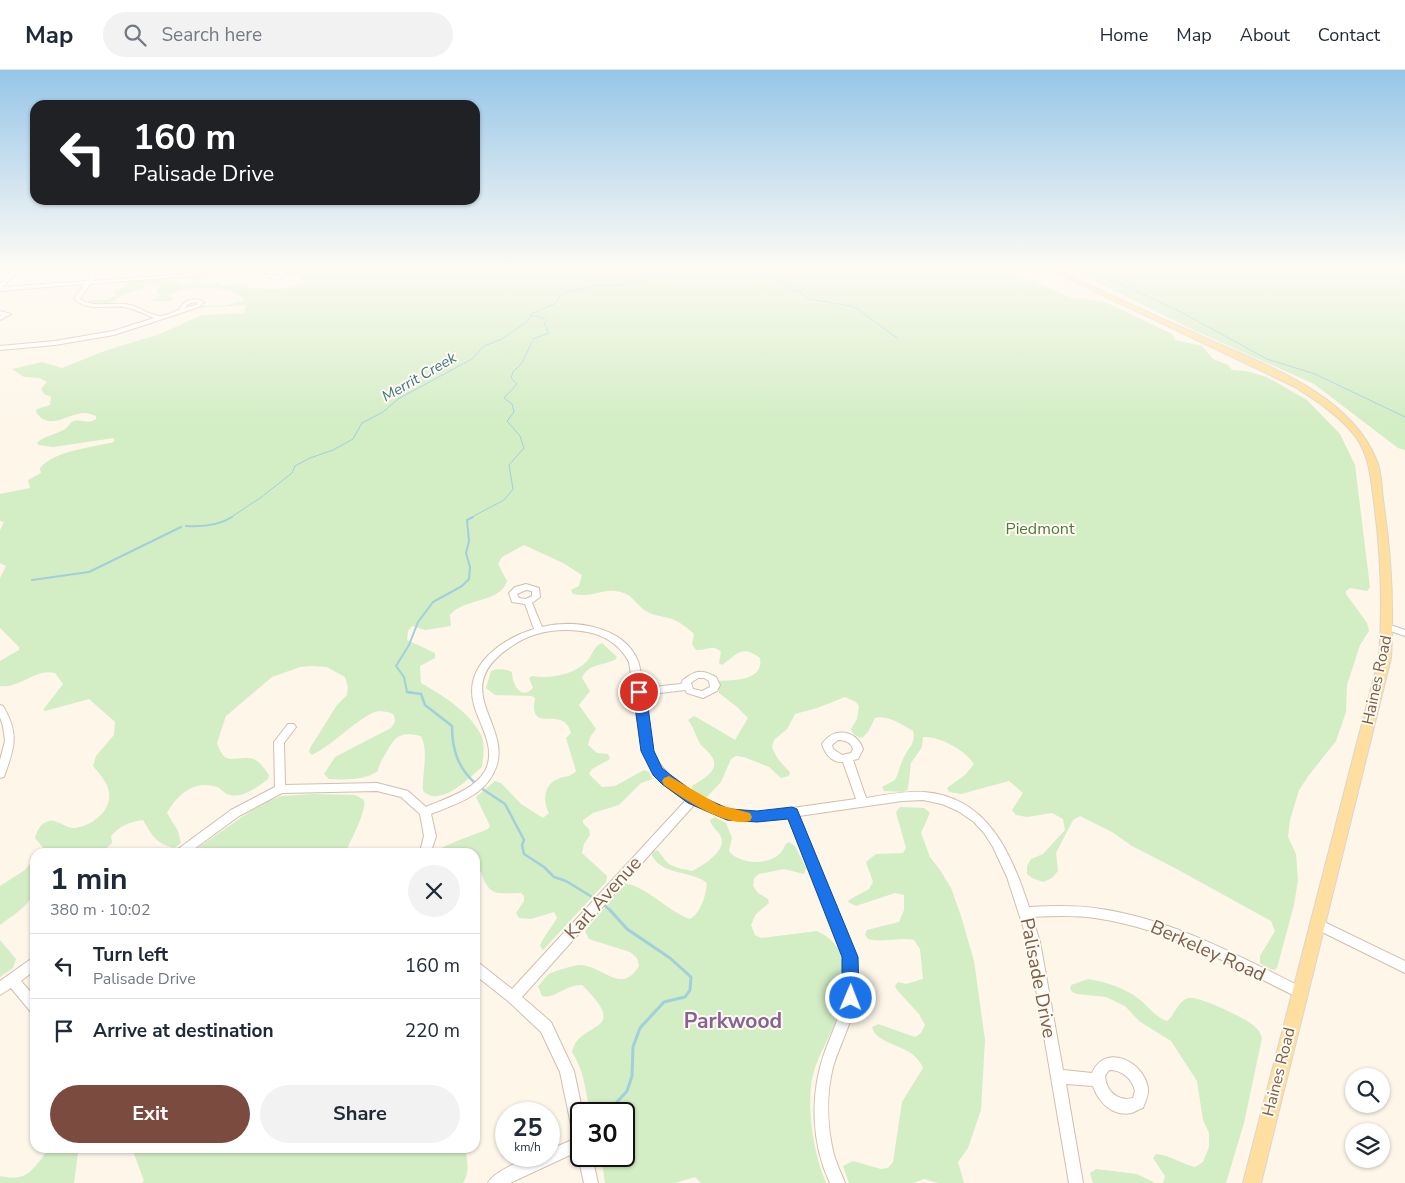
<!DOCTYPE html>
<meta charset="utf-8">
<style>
:root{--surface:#fff;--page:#f2f2f3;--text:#1f2937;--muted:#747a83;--line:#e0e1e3;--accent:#7b4b3f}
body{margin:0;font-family:"Nunito Sans",sans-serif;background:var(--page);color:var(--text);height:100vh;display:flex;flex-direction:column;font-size:19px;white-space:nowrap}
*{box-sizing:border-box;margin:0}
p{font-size:16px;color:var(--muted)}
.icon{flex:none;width:28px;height:28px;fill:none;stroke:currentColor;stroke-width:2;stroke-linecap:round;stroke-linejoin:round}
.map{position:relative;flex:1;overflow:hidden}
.sheet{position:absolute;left:30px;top:778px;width:450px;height:305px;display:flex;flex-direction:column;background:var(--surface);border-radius:15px;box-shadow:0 1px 4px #0004}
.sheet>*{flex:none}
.banner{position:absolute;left:30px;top:30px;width:450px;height:105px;border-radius:15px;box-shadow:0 1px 4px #0004;background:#202124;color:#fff;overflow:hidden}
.controls{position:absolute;left:1345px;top:998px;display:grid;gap:10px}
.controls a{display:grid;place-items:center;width:45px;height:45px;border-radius:50%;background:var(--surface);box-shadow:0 1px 4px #0004;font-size:25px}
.speed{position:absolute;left:495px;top:1032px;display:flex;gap:10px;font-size:25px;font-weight:700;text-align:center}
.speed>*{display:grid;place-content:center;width:65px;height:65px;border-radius:50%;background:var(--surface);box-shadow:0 1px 4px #0004;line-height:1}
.speed small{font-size:12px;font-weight:400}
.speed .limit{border:2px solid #111;border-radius:8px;background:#fff;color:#111}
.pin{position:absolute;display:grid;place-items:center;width:42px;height:42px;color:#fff;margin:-21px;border:2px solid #fff;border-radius:50%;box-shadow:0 1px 5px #0007}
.me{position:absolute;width:55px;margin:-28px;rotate:1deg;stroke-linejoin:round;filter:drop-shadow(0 0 4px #0008)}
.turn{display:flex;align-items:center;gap:18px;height:105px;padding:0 20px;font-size:22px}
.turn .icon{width:65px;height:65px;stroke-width:2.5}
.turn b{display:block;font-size:35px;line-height:42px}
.round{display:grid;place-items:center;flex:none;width:52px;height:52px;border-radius:26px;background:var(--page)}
.summary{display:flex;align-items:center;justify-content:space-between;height:85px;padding:0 20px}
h1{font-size:30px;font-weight:700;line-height:38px}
.cta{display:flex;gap:10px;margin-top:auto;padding:10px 20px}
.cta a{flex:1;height:58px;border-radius:30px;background:var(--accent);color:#fff;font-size:20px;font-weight:700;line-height:58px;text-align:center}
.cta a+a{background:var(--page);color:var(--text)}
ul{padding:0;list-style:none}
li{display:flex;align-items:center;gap:15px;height:65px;padding:0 20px;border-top:1px solid var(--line)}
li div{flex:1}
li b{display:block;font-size:19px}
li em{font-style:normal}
header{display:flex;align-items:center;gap:30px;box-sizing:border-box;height:70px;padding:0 25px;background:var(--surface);border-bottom:1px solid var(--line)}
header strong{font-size:24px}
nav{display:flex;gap:28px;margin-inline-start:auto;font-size:18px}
.search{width:350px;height:45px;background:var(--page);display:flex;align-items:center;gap:12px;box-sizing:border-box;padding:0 18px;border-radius:28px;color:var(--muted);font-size:19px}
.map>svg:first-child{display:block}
.green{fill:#d3edc5}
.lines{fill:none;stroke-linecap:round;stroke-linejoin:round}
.stream-far3{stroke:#a1cfdb;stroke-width:1}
.stream-far2{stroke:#a1cfdb;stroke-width:2}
.stream-far1{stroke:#a1cfdb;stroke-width:2.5}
.stream{stroke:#a1cfdb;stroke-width:3}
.minor-casing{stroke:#d1bfad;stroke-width:2}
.major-casing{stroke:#dcd5d0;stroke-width:2}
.minor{fill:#fff;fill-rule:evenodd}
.major{fill:#fedf9f;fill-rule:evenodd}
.route{fill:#1a73e8;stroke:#114b97}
.slow{fill:#f59e0b}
.labels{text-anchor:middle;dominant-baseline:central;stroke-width:4;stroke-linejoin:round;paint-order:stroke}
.far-water-label{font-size:15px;font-style:italic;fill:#3f7787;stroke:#fffaf0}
.park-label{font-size:16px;fill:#4d7a3f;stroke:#fffaf0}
.street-label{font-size:16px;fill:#7a5e4a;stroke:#fffaf0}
.near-street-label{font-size:19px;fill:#7a5e4a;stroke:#fffaf0}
.near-neighbourhood-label{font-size:21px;font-weight:bold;fill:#876296;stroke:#fffaf0}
</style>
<header>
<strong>Map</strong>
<div class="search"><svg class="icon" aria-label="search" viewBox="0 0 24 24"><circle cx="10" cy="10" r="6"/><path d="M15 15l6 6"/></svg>Search here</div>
<nav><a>Home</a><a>Map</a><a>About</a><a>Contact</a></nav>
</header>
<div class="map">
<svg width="1405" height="1113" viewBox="0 0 1405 1113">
<rect width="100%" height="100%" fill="#fdf6e9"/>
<!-- green -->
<path class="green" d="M297 196H996L1037 212 1068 227 1105 232 1172 264 1175 270 1202 276 1213 289 1228 295 1232 300 1246 301 1267 307 1307 330 1340 364 1355 395 1370 517 1367 521 1350 518 1346 521V524L1367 553 1369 561 1360 575 1347 615 1346 642 1336 671 1309 705 1299 720 1290 750 1288 767 1296 784 1298 810 1294 835 1277 898 1275 900 1268 898 1260 893V886L1275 861 1271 851 1173 797 1132 776 1112 762 1080 746 1073 750 1056 783 1058 801 1052 808 1043 812 1032 808 1027 804V796L1031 789 1043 784 1065 760 1063 749 1052 743 1027 747 1016 745 1012 740 1023 723 1009 711 961 724 949 722 947 718 965 705 974 694C965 680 940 666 923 667L922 677 911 693 908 719 904 722 884 721 882 717 895 710C899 703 900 694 904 687 909 677 916 673 913 661 903 655 887 644 875 648L868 662 862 668C857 667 852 664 851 659L857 649 859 636 856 632 845 627 817 638 795 644 787 659 774 670 772 677C776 688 782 694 790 702L789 706 781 708 769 697 744 687 736 686 731 689 721 712 705 729 692 721V716C701 710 721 701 712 687 709 682 705 679 701 675 696 667 694 658 688 650L694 646 698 648 735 670 748 648 737 637 719 623V611C735 610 764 611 760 588 741 574 737 585 722 595L719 593 721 582C713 573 706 581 696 580L692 574 694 564C688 558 680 552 672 549 663 546 654 546 646 541 634 533 633 523 615 521 602 519 591 528 573 524L571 520 579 516 582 505 563 493 524 475 502 487 498 494 507 511C501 533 463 528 450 545L451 556 425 560 412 556 408 561 407 570 435 583V588L420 596 421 613C442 625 468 641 480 663 486 673 483 686 482 697 468 709 440 738 423 721 422 703 429 681 421 666 400 661 395 666 386 683 382 690 379 693 378 701 366 710 344 710 329 709L324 704 335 687 391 658 395 652 394 645C388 641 379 640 372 643 351 654 334 674 312 685L309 682 310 678 337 635 347 625 348 617 345 607 327 597 312 596 300 597 272 607 226 646 217 673C225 696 231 687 248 688 258 688 264 698 269 705L268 709C258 717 243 728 230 725 224 724 221 718 217 717 194 709 177 725 167 743L178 761 181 773 174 778C155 773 152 765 143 750 129 752 120 756 111 766L112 773 102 782H41L44 779 35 768C37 761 40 753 49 751 58 749 66 759 75 758 92 756 112 741 109 722 108 713 99 703 93 696L96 686 114 665 115 652 89 629 45 641 43 640 63 614 55 603C35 598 20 619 0 616V591L19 580V577L0 558V508L6 496 0 493V460L4 452 0 451V424L30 418 28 410 41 403 40 398C53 381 94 377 114 372V368L53 377 38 375 37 373C45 365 56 365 65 359 69 357 69 352 74 351 82 349 88 355 96 349V346C93 345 88 343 85 343 68 343 49 362 36 342L37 339 50 335 51 327 44 324 41 319 47 312 39 308 24 307 12 299 42 292 62 298 107 280 160 264 202 245 244 243 246 235 197 238 200 236 227 235 244 230C234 214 182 216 168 225L174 228 171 231H149L161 226 157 222 158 216 146 215 143 219C137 221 129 222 123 225 109 233 106 238 88 232L90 230H107L116 225 113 221 124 218 130 211 175 207 178 209 176 213C181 216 186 215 191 213L193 207H200L199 215H202L220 212 221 216C232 216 239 209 250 215L247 217 250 218 282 219 307 212 297 206 286 205 287 202Z
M1065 196H1405V380L1398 378 1314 314 1191 259Z
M602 573 617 587 616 589C604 596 588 593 582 608L590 621 579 635 596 659 590 667 588 675 597 683 608 684 610 689 592 699 589 704 602 717 615 716 644 700 649 702 653 709 641 713 619 735 593 743 583 750V753L589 759 590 765 584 774 582 783 607 806 606 812 543 880 540 876C543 867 552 857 557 848L554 842 531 849 519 848 516 843 524 831V826L521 823C499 823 489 828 481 802L475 800V782H436C443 775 476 764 488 759L490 756 476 727 495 711 501 713 521 734 543 748 549 743C542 732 544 714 558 709 565 706 571 707 576 701L566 668 571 663C564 633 528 667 535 628L532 626 495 625 486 618 491 601C497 598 506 599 512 602 512 614 521 631 533 618L529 608 532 606C550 609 574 605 587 591 593 585 593 576 602 573Z
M314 724 355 725 364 730C367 741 350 771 346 782H192L262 733 282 726Z
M900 737 924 738 930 743 921 763 930 787 940 800 951 818 961 846 974 891 985 970 981 1040 968 1078 958 1092 964 1113H938L924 1109 913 1113H849L843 1096 853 1091 881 1099 888 1098 893 1092 902 1032 923 998C914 973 877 977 872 957L878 954 915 967 921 963 925 955 919 944 897 920 895 916 898 912 906 914 923 909 920 879 914 870C899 867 883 873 868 869L865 864 867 860 899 852 904 840V825L895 823 856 836 848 832 849 830 869 819 873 812 866 792 876 784 903 783 906 778 896 742Z
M715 747 726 753 732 768 729 781C739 795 772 796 782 781 784 779 784 776 786 774L789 772 795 776 806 798 804 804 784 799 759 804 754 808 753 816 758 823 768 829 769 833 756 844 751 855 755 865 761 868 817 861C826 865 835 872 839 881 845 892 843 929 839 941 832 966 814 989 811 1016 808 1047 814 1084 826 1113H701L695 1107 675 1113H605L601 1086H624V1044H591C585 1022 585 1002 572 982 579 949 633 965 582 915 564 915 556 929 542 926L538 916C542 913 545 907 549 904 552 902 575 895 579 895 603 895 621 926 639 896L637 888 630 882 589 869 585 861 622 817 626 814C643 814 670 843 690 849 701 843 706 825 707 813 692 800 659 806 651 783L657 780C662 784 663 789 668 793 674 798 684 799 692 801 702 796 727 781 721 767 718 760 712 758 710 750Z
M35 788C35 831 35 830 0 855V816L25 800Z
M0 870 16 889 13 898 0 907Z
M1088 909C1106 912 1125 918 1139 929 1149 937 1154 946 1167 951 1175 945 1177 932 1188 928 1197 925 1245 948 1253 955 1258 959 1260 962 1262 968L1244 1053 1226 1113H1163L1165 1106 1153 1088 1156 1084C1170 1085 1181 1094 1195 1097L1203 1092 1209 1077V1063L1203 1050 1197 1011 1171 971 1139 951 1125 936 1106 927 1077 924 1072 922 1070 918 1071 915Z
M49 1078H77L78 1083 74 1113H0V1106C28 1113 34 1098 49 1078Z
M132 1078H466C466 1091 471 1100 463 1113H142L144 1111Z
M1096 1099 1137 1104 1155 1113H1093L1090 1103Z"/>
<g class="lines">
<!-- stream-far3 -->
<path class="stream-far3" d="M677 196 690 198 699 196
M715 196 716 199 723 200 736 198 777 204 791 196
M1073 196 1134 220 1181 242 1267 289 1315 304 1405 347
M777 204 779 213 789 220 799 221 808 229 851 236 859 239 867 246
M531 246C538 246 543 247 547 252L544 254 549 263 533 269
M867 246 897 268
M264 425 292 403 295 396 310 388 333 380 353 369 362 353 383 342 398 329 472 289 484 276 502 269 528 251 531 244 556 233 560 226 567 222 594 216 619 215 663 206 666 204 663 201 668 196
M230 448 263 426
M470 448 504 430 513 419 509 395 524 378 520 366 507 351 514 342 512 334 504 328 517 314 511 308 513 302 522 293 532 272"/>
<!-- stream-far2 -->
<path class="stream-far2" d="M186 456C202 457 218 456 232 447
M32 510 89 502 181 457
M413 623 407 622 404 607 396 596 409 575 418 552 433 532 462 516 469 509 470 497 466 483 469 471 467 450 473 447"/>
<!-- stream-far1 -->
<path class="stream-far1" d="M407 622 421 624 425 635 452 656C452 680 458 698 476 714
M481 718 505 734 524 770 522 775 524 784 544 797 554 807 566 811 597 830
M603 834 611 841"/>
<!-- stream -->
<path class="stream" d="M606 1044 627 1021 632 1006 633 977 640 958 664 932 685 927 690 920 691 907 670 888 627 859 610 840"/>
<defs>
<path id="minor" d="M0 196H22L3 217 87 211 97 196H101L92 211 250 199 284 203 286 204C281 210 274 209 267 207V203L250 201 90 214 80 229C95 239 113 231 130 235 138 237 152 246 160 246 165 246 173 242 179 240 184 230 194 226 204 232L199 237 114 265 55 275 0 280V276L55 271 113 261 154 248C145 244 135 239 124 237 107 235 89 242 74 229L84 214 0 221V214L15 198H0ZM272 204 280 205 272 206ZM195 232 198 233 195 235 185 238 188 234Z
M0 241 11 244 0 250V246L2 245H0Z
M526 514 539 518 540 527 532 533 542 557C574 549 624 556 638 591 641 599 641 610 643 618L681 614 683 610C696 600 701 599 716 607L720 615 717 621 703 628 687 623 685 620 644 625 653 681 659 693 669 705 681 717 697 726 725 738 757 743 856 729 843 692C832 693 825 684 822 674 833 657 856 659 863 679L858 689 853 690 866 728C885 725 904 721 924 722 988 727 1011 783 1029 837 1053 836 1077 835 1101 839 1174 850 1239 886 1303 918L1305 922 1303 926 1299 928 1295 926C1232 895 1170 860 1101 849 1078 845 1055 846 1032 847L1040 872 1063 1000 1092 1003C1105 972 1145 992 1148 1019 1149 1025 1145 1032 1143 1038 1139 1039 1135 1042 1131 1043 1113 1047 1098 1032 1093 1016L1066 1014 1083 1113H1069L1028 872 1007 807 993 777 984 763 974 752 958 741 942 734 923 730 902 731 799 746 849 868C861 901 860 925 848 957 843 971 837 983 833 997 826 1025 827 1057 834 1085 837 1095 841 1103 845 1113H830C811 1073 810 1025 824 984 833 959 846 935 846 908 846 880 831 854 821 828 810 802 799 774 788 748 751 753 729 752 694 735L522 927 551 952 574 1001 583 1044H581V1080L510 1113H488C492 1103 521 1090 533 1087 537 1085 544 1086 549 1086V1080L574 1069 560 1002 541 962 508 931 475 905V891L479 893 512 919 686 730 674 722 661 711 651 698 643 681 629 592C619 573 601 563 581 561 556 558 532 562 512 576 443 621 519 657 493 704 481 727 453 735 431 744L436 766 431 782H420L424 766 420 744 401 727 377 721 282 723 239 746 190 782H176L178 779 231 740 275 717 274 672 288 654H294L296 657 284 673 285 715 377 713 408 721 426 737C446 728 473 721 485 701 497 679 480 656 474 635 463 595 502 569 534 559L525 534 512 532 509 523 515 517ZM526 520 532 521V526L526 529 519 528 517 524ZM698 608H704L709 611 710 617 702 621 693 619 691 613ZM838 670C845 670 851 672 853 679L851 683 842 685 833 679 832 675ZM1109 1000C1122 1000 1132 1008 1135 1021L1133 1028C1118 1032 1106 1021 1105 1006Z
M1388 554 1405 560V566L1385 559 1384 557 1385 555Z
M0 635 3 636C19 663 15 676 5 704L4 707 0 708V690L5 671 3 656 0 647Z
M1318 849 1405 891V903L1314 858 1312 854 1314 850Z
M35 887V900L21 911 35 927V943L30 941 11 918 0 925V911L31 889Z
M581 1080V1086H592L598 1113H584L578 1086Z"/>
<path id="major" d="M1042 196H1050C1099 221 1150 243 1201 266 1262 294 1348 322 1376 389 1382 401 1381 416 1383 430 1391 482 1394 535 1391 588L1261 1113H1243L1379 588C1383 536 1381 484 1374 432 1371 410 1370 387 1356 367 1340 346 1317 331 1295 317Z"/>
</defs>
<!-- minor casing -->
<use href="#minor" class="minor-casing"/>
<!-- major casing -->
<use href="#major" class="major-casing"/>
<!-- minor -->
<use href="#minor" class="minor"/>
<!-- major -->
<use href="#major" class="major"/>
</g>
<!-- sky -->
<linearGradient id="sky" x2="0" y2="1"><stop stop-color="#96c6e8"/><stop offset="0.56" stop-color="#fefbf5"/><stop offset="1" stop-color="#fefbf5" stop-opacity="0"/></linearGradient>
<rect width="1405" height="352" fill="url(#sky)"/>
<!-- route -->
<path class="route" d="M639 618 646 622 654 681 662 698 672 706 698 725 729 739 757 741 792 737 797 739 858 887 859 928 856 933 851 935 845 933 842 928V887L788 749 757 752 727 750 688 733 662 714 653 705 641 681 633 622Z"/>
<!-- slow -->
<path class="slow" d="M669 706 719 735 750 743 752 747 750 751C727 758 682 728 664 715L662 711 664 708Z"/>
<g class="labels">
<!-- far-water labels -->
<g class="far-water-label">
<text transform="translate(419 307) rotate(-30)">Merrit Creek</text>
</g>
<!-- park labels -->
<g class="park-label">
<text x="1040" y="459">Piedmont</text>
</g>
<!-- street labels -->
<g class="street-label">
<text transform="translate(1377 610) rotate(-78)">Haines Road</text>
<text transform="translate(1279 1002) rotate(-76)">Haines Road</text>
</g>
<!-- near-street labels -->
<g class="near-street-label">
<text transform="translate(603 828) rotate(-48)">Karl Avenue</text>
<text transform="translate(1208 881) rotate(24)">Berkeley Road</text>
<text transform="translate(1038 908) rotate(79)">Palisade Drive</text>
</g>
<!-- near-neighbourhood labels -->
<g class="near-neighbourhood-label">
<text x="733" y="951">Parkwood</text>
</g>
</g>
</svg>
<div class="controls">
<a><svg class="icon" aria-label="search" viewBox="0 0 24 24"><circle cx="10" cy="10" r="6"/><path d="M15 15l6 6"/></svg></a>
<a><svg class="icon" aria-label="layers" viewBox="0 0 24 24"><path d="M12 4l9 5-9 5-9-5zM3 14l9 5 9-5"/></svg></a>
</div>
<div class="speed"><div>25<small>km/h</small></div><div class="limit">30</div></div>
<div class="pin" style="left:639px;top:622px;background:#d93025"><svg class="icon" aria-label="arrive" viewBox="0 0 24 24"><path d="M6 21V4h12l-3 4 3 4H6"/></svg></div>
<svg class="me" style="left:851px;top:928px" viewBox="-20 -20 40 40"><circle r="17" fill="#1a73e8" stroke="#fff" stroke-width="3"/><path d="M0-11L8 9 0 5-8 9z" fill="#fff"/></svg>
<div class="banner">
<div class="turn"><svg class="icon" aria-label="left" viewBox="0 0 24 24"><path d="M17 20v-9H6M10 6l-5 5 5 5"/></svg><div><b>160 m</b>Palisade Drive</div></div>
</div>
<section class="sheet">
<div class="summary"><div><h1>1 min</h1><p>380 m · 10:02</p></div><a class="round"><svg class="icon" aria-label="close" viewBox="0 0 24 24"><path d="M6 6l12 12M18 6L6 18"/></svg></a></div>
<ul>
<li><svg class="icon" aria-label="left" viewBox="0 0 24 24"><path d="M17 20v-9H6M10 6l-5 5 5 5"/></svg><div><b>Turn left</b><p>Palisade Drive</p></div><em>160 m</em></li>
<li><svg class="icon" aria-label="arrive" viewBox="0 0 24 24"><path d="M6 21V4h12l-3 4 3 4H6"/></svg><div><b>Arrive at destination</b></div><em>220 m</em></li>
</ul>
<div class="cta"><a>Exit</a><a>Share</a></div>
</section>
</div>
